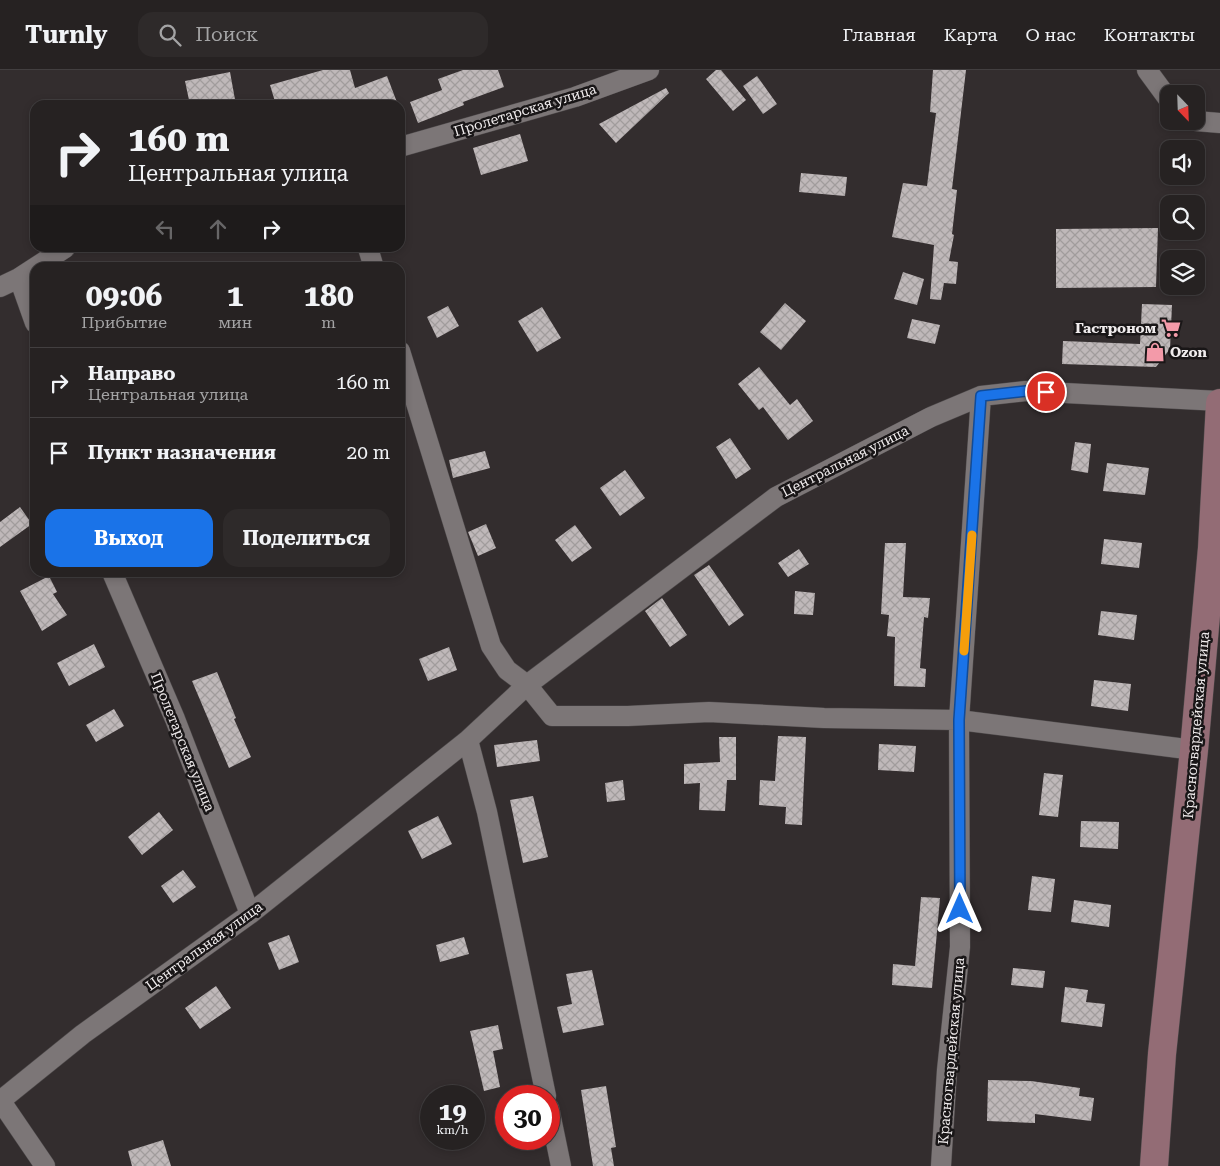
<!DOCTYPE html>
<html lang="ru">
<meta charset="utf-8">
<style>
:root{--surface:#262222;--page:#2e2a2a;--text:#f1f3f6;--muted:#a4a4a5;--line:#423f40;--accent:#1a73e8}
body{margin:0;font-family:"Roboto Serif",serif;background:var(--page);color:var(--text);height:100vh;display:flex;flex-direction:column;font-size:19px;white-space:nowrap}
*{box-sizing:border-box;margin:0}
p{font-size:16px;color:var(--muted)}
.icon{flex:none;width:28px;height:28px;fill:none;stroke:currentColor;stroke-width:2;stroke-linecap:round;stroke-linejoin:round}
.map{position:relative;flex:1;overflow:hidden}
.details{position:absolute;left:30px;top:192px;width:375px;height:315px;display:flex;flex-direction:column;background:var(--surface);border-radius:15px;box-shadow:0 2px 8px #0003,0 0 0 1px var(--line)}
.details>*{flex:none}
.banner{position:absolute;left:30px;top:30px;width:375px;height:152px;border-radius:15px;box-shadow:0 2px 8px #0003,0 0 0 1px var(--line);background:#262222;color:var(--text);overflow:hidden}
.needle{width:32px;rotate:157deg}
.fabs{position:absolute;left:1160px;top:15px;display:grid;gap:10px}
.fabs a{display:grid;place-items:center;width:45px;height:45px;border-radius:10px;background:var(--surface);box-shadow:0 2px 8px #0003,0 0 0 1px var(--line);font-size:25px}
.speed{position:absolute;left:420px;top:1015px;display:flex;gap:10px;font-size:25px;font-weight:700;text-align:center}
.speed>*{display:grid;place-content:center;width:65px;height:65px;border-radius:50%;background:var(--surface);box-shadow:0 2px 8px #0003,0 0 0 1px var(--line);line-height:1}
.speed small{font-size:12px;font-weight:400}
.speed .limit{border:8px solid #d22;background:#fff;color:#111}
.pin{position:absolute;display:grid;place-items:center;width:42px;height:42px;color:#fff;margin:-21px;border:2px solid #fff;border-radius:50%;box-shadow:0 1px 5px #0007}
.me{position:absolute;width:55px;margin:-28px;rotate:0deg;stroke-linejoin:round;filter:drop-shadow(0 0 4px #0008)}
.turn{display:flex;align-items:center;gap:18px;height:105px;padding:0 15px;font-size:22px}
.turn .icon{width:65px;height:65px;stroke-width:2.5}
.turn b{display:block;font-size:35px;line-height:42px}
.lanes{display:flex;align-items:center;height:48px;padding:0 15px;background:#0003;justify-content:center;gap:25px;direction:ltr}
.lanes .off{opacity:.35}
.eta{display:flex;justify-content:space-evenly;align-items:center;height:85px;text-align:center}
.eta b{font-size:30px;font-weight:700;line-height:35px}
.action{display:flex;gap:10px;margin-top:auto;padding:10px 15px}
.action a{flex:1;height:58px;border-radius:15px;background:var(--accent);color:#fff;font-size:20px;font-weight:700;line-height:58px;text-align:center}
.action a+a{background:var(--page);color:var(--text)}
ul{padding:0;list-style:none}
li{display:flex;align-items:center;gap:15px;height:70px;padding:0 15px;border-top:1px solid var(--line)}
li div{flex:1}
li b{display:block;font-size:19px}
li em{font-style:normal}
header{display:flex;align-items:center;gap:30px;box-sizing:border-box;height:70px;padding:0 25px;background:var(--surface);border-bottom:1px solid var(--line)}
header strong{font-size:24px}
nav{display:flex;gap:28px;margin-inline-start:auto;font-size:18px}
.search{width:350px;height:45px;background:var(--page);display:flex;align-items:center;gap:12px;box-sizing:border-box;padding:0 18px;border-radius:15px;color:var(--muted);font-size:19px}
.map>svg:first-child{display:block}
.building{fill:url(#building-cross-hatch)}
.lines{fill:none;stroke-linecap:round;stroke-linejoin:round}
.street-casing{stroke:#4d494a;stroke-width:21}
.secondary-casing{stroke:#4d494a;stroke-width:29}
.street{stroke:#7c7677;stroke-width:20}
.secondary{stroke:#936c75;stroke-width:28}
.route-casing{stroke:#114b97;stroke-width:12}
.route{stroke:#1a73e8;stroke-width:9}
.slow{stroke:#f59e0b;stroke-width:9}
.labels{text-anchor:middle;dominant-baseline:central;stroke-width:5;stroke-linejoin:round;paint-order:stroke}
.street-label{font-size:14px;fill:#f0eced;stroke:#191617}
.poi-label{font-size:14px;font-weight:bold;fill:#f0eced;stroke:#191617;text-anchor:end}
</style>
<header>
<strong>Turnly</strong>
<div class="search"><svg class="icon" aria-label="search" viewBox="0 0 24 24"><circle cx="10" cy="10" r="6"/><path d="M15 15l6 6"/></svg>Поиск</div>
<nav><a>Главная</a><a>Карта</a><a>О нас</a><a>Контакты</a></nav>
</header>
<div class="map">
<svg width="1220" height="1096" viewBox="0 0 1220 1096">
<defs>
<pattern id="building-cross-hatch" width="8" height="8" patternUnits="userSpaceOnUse" patternTransform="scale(1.25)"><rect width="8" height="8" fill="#bfb8b9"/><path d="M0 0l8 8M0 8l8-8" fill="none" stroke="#a19c9c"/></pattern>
</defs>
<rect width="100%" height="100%" fill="#332d2e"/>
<!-- building -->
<path class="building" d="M323 0H350L355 18 387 6 398 35H276L270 15Z
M463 0H498L504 17 463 32 464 35 418 53 410 32 442 20 438 9Z
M716 0H721L746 30 733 41 706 9Z
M933 0H966L952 119 957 120 952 164 954 165 949 191 958 192 956 214 944 213 941 230 930 229 934 175 892 167 903 113 927 116 936 43 930 42Z
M230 2 236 35H190L185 11Z
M757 6 777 34 763 44 743 16Z
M666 18 669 23 616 73 599 54Z
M520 64 528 91 481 105 473 78Z
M801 103 847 107 845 126 799 122Z
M1158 158 1156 217 1056 218V159Z
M903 202 924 209 917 235 894 229Z
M785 233 806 251 781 280 760 262Z
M1142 234 1172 235 1170 279 1156 297 1062 294 1063 271 1140 274Z
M448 236 459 256 437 268 427 247Z
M542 237 561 268 537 282 518 251Z
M912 249 940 255 935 274 907 268Z
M759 297 790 335 797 329 813 351 788 370 763 337 759 340 738 314Z
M730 368 751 399 736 409 716 377Z
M1075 372 1091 374 1088 403 1071 400Z
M485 381 490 398 453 408 449 390Z
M1107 393 1149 398 1145 425 1103 421Z
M625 400 645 428 620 446 600 418Z
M20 437 32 454 0 477V452Z
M486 454 496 478 478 486 468 462Z
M575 455 592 478 572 492 555 470Z
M1104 469 1142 473 1139 498 1101 494Z
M885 473H906L903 527 930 528 928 548 924 547 920 598 926 599 925 617 894 616 895 567 887 566 889 545 881 544Z
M799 479 809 494 788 507 778 493Z
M709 495 744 545 729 556 694 505Z
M49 506 57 522 53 524 67 545 42 561 20 521Z
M795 521 815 523 813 545 794 544Z
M662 528 687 565 670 577 645 541Z
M1101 541 1137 545 1134 570 1098 565Z
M94 574 105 597 69 616 57 593Z
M449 577 457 600 428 611 419 589Z
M217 602 236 648 234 649 251 687 229 698 192 611Z
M1094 610 1131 614 1128 641 1091 636Z
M114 639 124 656 96 672 86 655Z
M778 666 806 667 802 755 785 754 786 737 759 735 760 710 775 711Z
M719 667H736V710H727L725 741 699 740 700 713 684 714V694L720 692Z
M537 670 540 691 497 697 494 675Z
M879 674 916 676 914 702 878 700Z
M1044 703 1063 705 1058 747 1039 745Z
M623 710 625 730 607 732 605 713Z
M533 726 548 787 523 793 510 730Z
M159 742 173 760 142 785 128 767Z
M438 746 452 774 422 789 408 761Z
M1081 751 1119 752 1118 779 1080 777Z
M183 800 196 817 173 833 161 816Z
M1032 806 1055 809 1051 842 1028 840Z
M921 827 940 828 932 918 892 915 893 894 915 896Z
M1074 830 1111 835 1109 857 1071 852Z
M289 865 299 892 279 900 268 873Z
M464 867 469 884 440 892 436 875Z
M1013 898 1045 901 1043 918 1011 915Z
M592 900 604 955 563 963 557 937 572 934 566 904Z
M216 916 231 938 200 959 185 938Z
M1065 917 1088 920 1086 932 1105 934 1102 957 1061 952Z
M498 955 503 979 493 981 500 1017 484 1021 470 961Z
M988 1010 1031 1011 1080 1018 1079 1026 1094 1028 1091 1051 1035 1044V1053L987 1051Z
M606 1016 616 1077 611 1078 614 1096H593L581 1020Z
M163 1070 171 1096H132L128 1081Z"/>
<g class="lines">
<defs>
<path id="street" d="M1147 0 1169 30
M1196 51 1220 53
M400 77 575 27 649 0
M368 178 374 198
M19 208 35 253
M0 217 19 208 65 178
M400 281 491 576 507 600 527 615 552 646H628L709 642 824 648 959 650 1194 680
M112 502 175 649 250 844
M468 670 487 742 546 1026
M0 1030 45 1096
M0 1031 83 964 250 844 468 670 527 615 776 427 931 347 981 326 1026 321 1220 331
M549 1038 561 1096
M941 1096 947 1000 960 877 959 650 981 326"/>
<path id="secondary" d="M1154 1096 1162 984 1194 680 1212 478 1220 333"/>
</defs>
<!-- street casing -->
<use href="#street" class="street-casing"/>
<!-- secondary casing -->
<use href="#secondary" class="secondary-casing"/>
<!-- street -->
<use href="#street" class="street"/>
<!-- secondary -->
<use href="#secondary" class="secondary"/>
</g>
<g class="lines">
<defs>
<path id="route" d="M960 839 959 650 981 326 1026 321 1046 322"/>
</defs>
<!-- route casing -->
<use href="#route" class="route-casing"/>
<!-- route -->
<use href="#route" class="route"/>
<!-- slow -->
<path class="slow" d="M964 581 972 465"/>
</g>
<!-- icons -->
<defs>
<symbol id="supermarket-bare" viewBox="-9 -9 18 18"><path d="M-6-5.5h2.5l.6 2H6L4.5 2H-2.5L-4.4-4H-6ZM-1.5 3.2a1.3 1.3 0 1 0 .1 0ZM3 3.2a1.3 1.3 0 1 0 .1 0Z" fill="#f39aa9" stroke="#191617" stroke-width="2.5" paint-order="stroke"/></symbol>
<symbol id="shop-bare" viewBox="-9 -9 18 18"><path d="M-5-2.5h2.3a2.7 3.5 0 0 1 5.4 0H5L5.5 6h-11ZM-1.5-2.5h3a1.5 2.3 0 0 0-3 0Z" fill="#f39aa9" stroke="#191617" stroke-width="2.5" paint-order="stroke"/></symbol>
</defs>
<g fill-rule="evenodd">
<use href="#supermarket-bare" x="1157" y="244" width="28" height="28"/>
<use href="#shop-bare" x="1141" y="268" width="28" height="28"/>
</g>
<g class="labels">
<!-- street labels -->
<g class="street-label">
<text transform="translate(525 40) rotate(-17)">Пролетарская улица</text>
<text transform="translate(845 391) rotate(-27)">Центральная улица</text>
<text transform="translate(1196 655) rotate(-85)">Красногвардейская улица</text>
<text transform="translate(183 672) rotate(68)">Пролетарская улица</text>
<text transform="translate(204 876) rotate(-36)">Центральная улица</text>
<text transform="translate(951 981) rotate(-85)">Красногвардейская улица</text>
</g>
<!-- poi labels -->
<g class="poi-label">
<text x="1156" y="258">Гастроном</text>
<text x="1170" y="282" text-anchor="start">Ozon</text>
</g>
</g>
</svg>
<div class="fabs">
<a><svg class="needle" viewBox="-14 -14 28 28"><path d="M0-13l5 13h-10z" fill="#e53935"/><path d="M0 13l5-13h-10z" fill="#a4a4a5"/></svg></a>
<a><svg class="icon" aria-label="sound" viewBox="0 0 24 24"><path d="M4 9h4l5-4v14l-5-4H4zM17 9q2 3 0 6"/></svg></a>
<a><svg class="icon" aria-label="search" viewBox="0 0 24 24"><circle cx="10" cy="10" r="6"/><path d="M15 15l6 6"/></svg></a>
<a><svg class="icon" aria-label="layers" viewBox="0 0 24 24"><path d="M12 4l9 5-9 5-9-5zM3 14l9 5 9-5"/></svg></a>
</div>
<div class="speed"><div>19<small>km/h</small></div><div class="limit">30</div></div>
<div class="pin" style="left:1046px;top:322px;background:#d93025"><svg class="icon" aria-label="arrive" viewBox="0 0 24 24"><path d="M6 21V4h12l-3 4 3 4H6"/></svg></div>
<svg class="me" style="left:960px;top:839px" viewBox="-20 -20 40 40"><path d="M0-17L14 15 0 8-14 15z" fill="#1a73e8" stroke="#fff" stroke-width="4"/></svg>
<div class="banner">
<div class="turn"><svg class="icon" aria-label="right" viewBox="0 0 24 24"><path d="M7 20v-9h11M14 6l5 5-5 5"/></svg><div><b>160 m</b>Центральная улица</div></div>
<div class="lanes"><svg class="icon off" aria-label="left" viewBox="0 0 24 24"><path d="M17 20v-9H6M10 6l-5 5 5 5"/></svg><svg class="icon off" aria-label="ahead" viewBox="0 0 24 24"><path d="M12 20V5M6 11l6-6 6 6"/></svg><svg class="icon" aria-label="right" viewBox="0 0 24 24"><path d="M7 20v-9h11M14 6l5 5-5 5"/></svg></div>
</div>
<section class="details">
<div class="eta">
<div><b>09:06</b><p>Прибытие</p></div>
<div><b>1</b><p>мин</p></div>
<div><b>180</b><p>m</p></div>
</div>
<ul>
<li><svg class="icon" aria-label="right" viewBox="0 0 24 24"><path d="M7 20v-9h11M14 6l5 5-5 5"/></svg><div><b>Направо</b><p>Центральная улица</p></div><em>160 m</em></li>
<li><svg class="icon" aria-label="arrive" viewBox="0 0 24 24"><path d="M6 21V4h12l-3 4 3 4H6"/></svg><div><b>Пункт назначения</b></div><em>20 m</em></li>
</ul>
<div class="action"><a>Выход</a><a>Поделиться</a></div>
</section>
</div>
